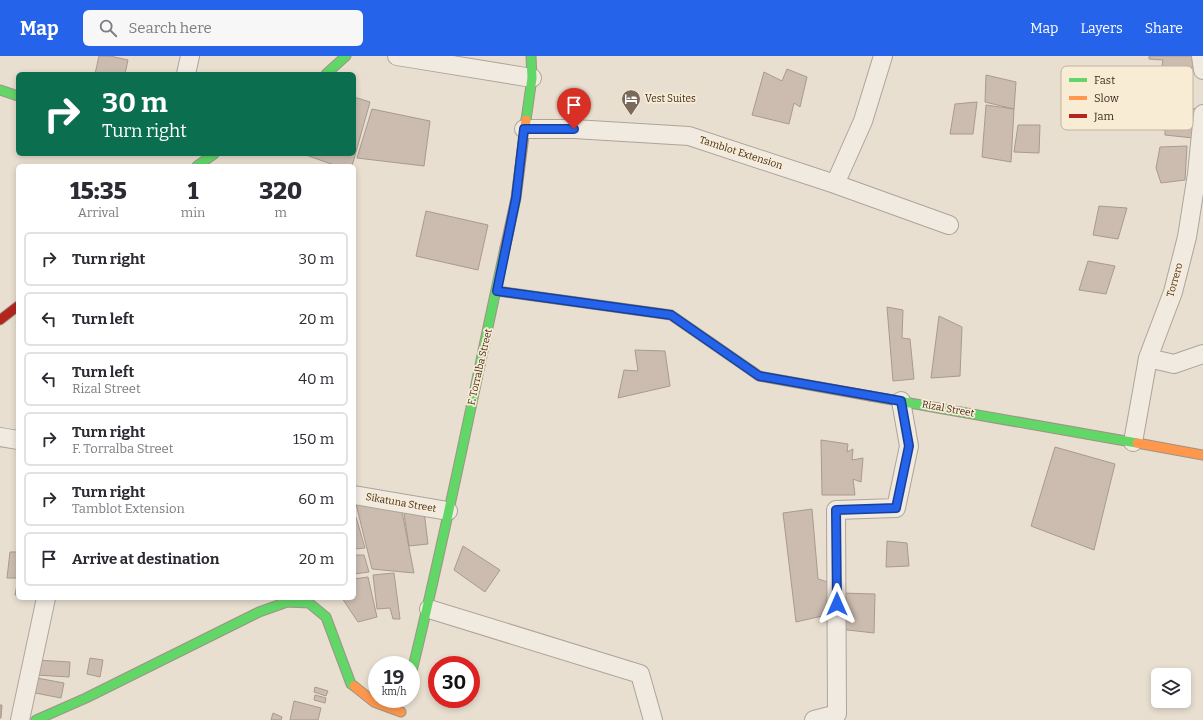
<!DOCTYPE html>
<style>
:root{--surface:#fff;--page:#f7f7f7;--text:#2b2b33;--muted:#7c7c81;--line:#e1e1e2;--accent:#2563eb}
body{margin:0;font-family:Bitter,serif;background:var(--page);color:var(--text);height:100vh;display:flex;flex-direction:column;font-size:15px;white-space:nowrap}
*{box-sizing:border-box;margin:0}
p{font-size:13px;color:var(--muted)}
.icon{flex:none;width:22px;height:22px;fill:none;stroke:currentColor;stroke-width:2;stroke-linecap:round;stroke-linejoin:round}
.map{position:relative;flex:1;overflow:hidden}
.panel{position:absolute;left:16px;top:108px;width:340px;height:436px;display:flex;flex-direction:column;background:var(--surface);border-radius:6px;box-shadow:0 2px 6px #0003}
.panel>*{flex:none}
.hud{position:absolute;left:16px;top:16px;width:340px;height:84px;border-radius:6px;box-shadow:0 2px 6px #0003;background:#0b6e4f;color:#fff;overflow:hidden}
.buttons{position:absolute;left:1151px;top:612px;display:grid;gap:8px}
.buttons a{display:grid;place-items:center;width:40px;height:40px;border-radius:6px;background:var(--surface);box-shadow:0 2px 6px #0003;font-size:20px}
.speed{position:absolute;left:368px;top:600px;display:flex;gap:8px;font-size:20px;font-weight:700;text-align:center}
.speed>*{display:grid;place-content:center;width:52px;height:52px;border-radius:50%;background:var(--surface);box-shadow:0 2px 6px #0003;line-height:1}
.speed small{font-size:10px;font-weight:400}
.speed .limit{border:6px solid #d22;background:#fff;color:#111}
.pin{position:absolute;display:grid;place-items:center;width:34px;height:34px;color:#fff;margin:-41px -17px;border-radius:50% 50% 50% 0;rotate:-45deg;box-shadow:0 0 4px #0007}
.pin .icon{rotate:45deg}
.me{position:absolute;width:44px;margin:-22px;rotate:0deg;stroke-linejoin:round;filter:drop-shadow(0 0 3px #0008)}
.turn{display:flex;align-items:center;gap:14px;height:84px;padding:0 20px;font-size:18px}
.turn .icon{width:52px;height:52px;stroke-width:2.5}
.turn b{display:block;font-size:28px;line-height:34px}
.eta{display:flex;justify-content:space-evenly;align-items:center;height:68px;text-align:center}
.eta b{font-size:24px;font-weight:800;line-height:28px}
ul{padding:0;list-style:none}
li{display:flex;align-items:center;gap:12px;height:54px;margin:0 8px 6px;padding:0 12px;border:2px solid var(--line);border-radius:6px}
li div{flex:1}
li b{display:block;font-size:15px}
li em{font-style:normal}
header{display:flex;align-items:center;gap:24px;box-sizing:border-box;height:56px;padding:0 20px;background:var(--accent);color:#fff}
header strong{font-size:19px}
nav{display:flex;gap:22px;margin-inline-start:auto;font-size:14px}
.search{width:280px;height:36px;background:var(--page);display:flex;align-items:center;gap:10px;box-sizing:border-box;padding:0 14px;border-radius:6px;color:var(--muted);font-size:15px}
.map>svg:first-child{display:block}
.building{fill:#ccbcb0;stroke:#a99a8e}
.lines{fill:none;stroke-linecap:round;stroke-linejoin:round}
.street-casing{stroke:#aea498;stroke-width:20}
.fast-casing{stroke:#9d9388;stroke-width:11}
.slow-casing{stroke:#9d9388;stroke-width:11}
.jam-casing{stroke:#9d9388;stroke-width:11}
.street{stroke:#f0eae1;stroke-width:18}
.fast{stroke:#63d668;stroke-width:9}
.slow{stroke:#ff974d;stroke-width:9}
.jam{stroke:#b3261e;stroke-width:9}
.route-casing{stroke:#184099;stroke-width:10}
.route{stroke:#2563eb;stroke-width:7}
.labels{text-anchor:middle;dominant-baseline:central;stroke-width:3.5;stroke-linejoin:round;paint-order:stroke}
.poi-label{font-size:10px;fill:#3e2b1e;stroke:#f9ecd5;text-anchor:start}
.street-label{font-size:10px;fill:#3e2b1e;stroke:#f9ecd5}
.key{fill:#f9ecd5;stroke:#c1b29e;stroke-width:1}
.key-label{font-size:11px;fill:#3e2b1e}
</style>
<header>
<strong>Map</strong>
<div class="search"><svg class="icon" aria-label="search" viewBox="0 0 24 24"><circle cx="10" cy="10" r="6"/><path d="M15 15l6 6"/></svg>Search here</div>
<nav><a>Map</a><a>Layers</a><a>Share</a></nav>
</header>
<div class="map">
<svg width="1203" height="664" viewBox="0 0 1203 664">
<rect width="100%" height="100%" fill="#e8dfd0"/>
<!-- building -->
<path class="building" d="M99 0H110L128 4 125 18H95Z
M1149 0H1196L1197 11 1161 16 1163 4 1149 3Z
M787 13 807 21 800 51 794 47 789 68 752 59 764 16 782 25Z
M986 19 1016 26 1014 53 985 46Z
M354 41 370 46 352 110H337L303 98H354Z
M1156 43 1199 54 1193 82 1165 79V71L1150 69Z
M977 46 973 78H950L955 48Z
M986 49 1014 53 1011 106 982 101Z
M372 53 430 65 424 110 357 102Z
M1018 69H1040L1039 97 1014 96Z
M1187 90 1185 124 1161 127 1156 112 1160 91Z
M1099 150 1127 152 1118 183 1093 179Z
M426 155 488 169 478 214 416 200Z
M1088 205 1115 210 1106 238 1079 234Z
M887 251 903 254 902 282 910 283 914 323 893 325Z
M939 260 962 271 960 320 931 322Z
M635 294 665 295 670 330 618 342 624 314 638 315Z
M821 384 848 388 847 396 853 393 852 404 863 402 861 426 853 423 855 439H822Z
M1055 391 1115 408 1094 494 1031 470Z
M356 448 402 456 414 517 372 513Z
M812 453 818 523 831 527V558L796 566 783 457Z
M424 455 428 488 409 490 404 458Z
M354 460 356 461 365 492 354 493Z
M887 485 907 487 909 510 886 511Z
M463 490 500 514 485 536 454 514Z
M10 496H18V522H7Z
M354 499H364L369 516 354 518Z
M394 517 400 563H393L390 552 377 553 373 519Z
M368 521 377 561 358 566 342 542H354V523Z
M18 523V539H15Z
M841 537 875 538 874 577 839 573Z
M90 602 103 604 100 621 87 618Z
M37 604 70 606 69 621 36 619Z
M37 622 64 627 61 642 35 637Z
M315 631 328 635 326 640 314 636Z
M315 639 326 642 325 647 314 644Z
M294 645 321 652 318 664H290Z
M0 649H2L1 662H0Z
M273 657 282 661 281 664H271Z"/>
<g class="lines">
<defs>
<path id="street" d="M397 0 532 22
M1201 0 1203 14
M186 18 190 0
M524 73H574L689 80 835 128 949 169
M835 128 863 65 883 0
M1148 302 1174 308 1203 298
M0 381 18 384
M1133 386 1148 302 1173 236 1187 181 1197 118 1203 58
M354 439 448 455
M429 553 640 618 653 664
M20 664 46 542
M814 664 837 658 836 454 896 452 909 390 901 345"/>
<path id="fast" d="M326 18 346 0
M0 34 18 40
M526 64 532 22 531 0
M197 110 214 98
M497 235 671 259 752 315
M870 340 1137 387
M411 619C446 478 474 334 505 192
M36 664 86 642 259 556 287 546 309 547 326 561 351 628 354 630"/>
<path id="slow" d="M505 192 516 142 526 64
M752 315 759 320 870 340
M1137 387 1203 399
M354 630 374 646 401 656"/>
<path id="jam" d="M0 264 18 250"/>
</defs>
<!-- street casing -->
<use href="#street" class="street-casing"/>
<!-- fast casing -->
<use href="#fast" class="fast-casing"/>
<!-- slow casing -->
<use href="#slow" class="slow-casing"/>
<!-- jam casing -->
<use href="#jam" class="jam-casing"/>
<!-- street -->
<use href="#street" class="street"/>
<!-- fast -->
<use href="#fast" class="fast"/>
<!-- slow -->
<use href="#slow" class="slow"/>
<!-- jam -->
<use href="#jam" class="jam"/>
</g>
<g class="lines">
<defs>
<path id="route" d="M574 73H524L516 142 497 235 671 259 759 320 901 345 909 390 896 452 836 454 837 548"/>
</defs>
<!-- route casing -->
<use href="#route" class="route-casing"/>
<!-- route -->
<use href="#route" class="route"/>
</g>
<!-- icons -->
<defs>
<symbol id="hotel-pin" viewBox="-11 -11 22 30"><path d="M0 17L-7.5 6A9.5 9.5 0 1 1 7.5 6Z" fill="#7a6a5c" stroke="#f9ecd5"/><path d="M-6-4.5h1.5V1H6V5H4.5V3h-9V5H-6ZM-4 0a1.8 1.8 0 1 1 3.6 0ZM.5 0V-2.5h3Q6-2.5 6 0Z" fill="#fff"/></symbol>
</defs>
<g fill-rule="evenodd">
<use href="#hotel-pin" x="620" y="32" width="22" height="30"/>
</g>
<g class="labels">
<!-- poi labels -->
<g class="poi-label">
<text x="645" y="43">Vest Suites</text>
</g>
<!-- street labels -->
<g class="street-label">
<text transform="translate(741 97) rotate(18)">Tamblot Extension</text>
<text transform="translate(1175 224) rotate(-74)">Torrero</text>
<text transform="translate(480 311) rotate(-77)">F. Torralba Street</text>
<text transform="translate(948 353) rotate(10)">Rizal Street</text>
<text transform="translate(401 447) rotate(10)">Sikatuna Street</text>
</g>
</g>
<!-- legend -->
<rect x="1061" y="10" width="132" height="64" rx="6" class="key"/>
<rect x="1069" y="22" width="18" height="4" fill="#63d668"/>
<rect x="1069" y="40" width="18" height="4" fill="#ff974d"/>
<rect x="1069" y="58" width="18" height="4" fill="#b3261e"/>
<g class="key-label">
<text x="1094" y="28">Fast</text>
<text x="1094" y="46">Slow</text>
<text x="1094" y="64">Jam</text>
</g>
</svg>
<div class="buttons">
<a><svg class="icon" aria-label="layers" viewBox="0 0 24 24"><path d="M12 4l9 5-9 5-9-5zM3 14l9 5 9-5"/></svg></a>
</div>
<div class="speed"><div>19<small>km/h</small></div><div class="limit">30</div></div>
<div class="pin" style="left:574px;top:73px;background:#d93025"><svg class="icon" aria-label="arrive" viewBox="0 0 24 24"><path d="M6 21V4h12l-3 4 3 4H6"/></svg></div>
<svg class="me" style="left:837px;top:548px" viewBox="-20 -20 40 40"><path d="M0-17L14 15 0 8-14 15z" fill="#2563eb" stroke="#fff" stroke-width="4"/></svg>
<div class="hud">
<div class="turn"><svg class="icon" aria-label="right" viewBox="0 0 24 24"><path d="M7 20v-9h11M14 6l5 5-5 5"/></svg><div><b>30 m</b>Turn right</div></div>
</div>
<section class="panel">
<div class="eta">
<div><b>15:35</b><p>Arrival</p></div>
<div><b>1</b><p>min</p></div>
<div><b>320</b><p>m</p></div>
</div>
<ul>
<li><svg class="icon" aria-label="right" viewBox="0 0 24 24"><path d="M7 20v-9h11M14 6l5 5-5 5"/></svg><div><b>Turn right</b></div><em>30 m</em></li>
<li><svg class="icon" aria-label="left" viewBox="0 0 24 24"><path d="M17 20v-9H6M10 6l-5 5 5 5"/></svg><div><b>Turn left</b></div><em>20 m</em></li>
<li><svg class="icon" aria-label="left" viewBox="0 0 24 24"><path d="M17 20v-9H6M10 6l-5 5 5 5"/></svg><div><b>Turn left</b><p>Rizal Street</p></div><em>40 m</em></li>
<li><svg class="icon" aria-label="right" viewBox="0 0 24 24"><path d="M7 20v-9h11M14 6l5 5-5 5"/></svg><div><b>Turn right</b><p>F. Torralba Street</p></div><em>150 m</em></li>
<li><svg class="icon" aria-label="right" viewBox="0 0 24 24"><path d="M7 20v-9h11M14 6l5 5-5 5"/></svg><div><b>Turn right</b><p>Tamblot Extension</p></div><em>60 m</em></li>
<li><svg class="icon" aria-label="arrive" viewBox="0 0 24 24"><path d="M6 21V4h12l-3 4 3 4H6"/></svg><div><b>Arrive at destination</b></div><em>20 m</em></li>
</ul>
</section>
</div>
